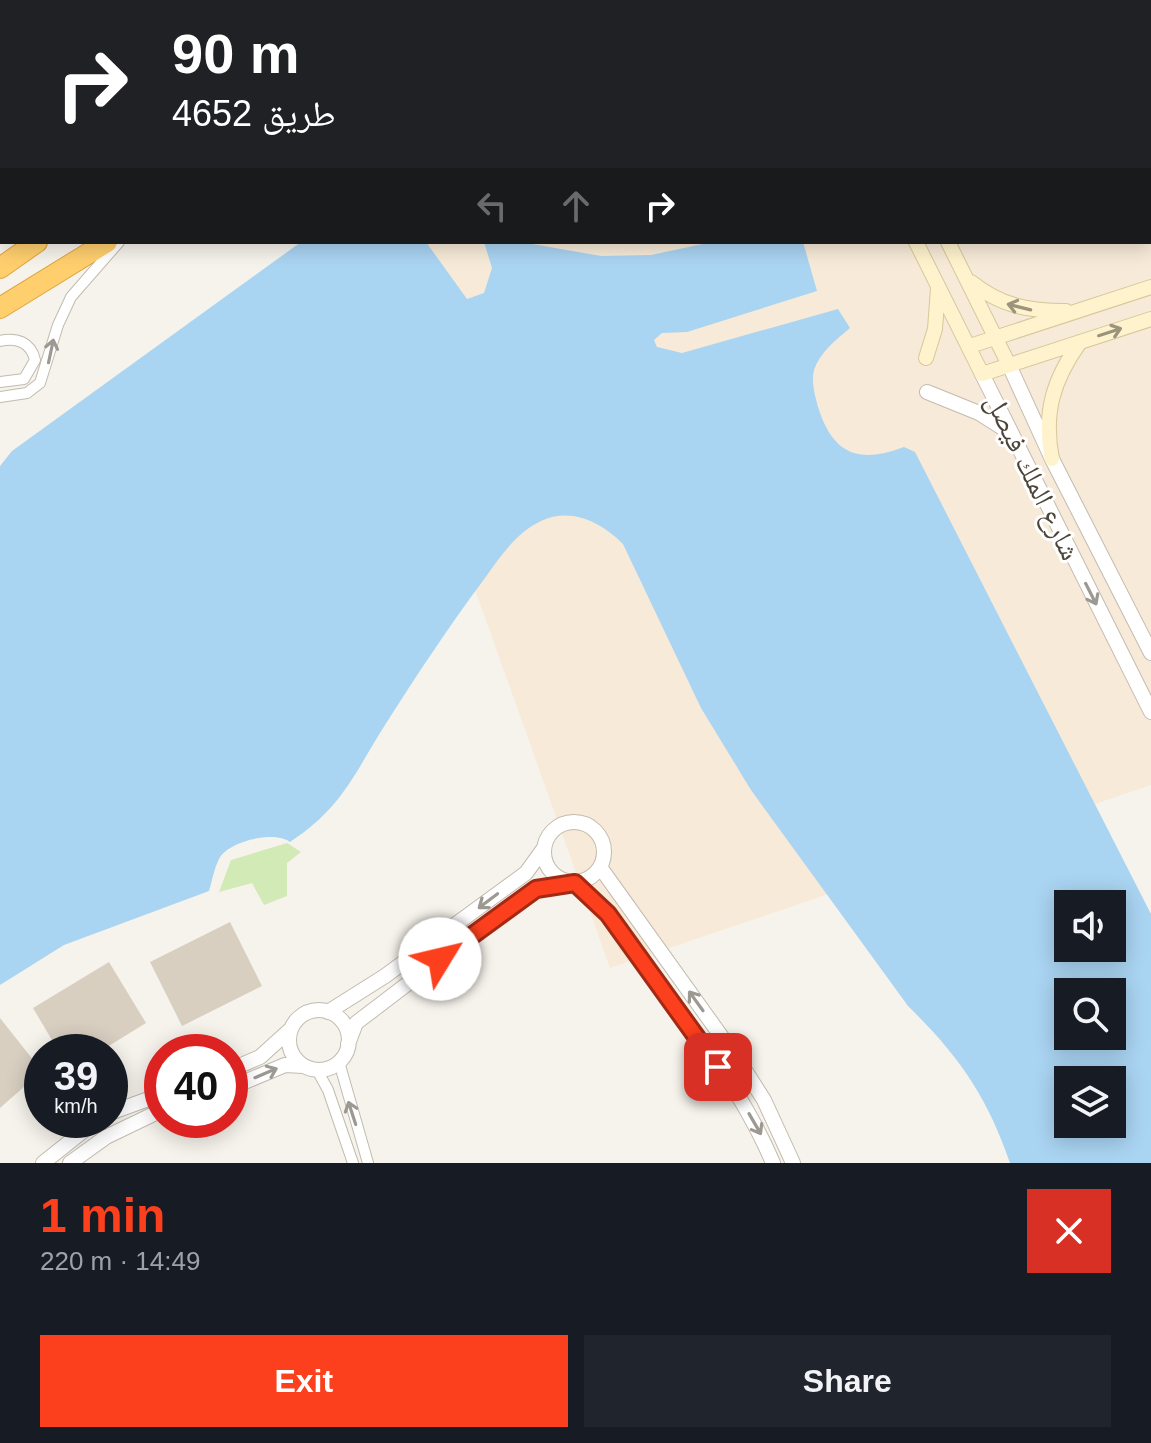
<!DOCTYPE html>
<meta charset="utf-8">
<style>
:root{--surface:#171b24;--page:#20242c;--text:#f1f3f6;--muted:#9ea1a6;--accent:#fc3f1d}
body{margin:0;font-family:Helvetica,"Noto Naskh Arabic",sans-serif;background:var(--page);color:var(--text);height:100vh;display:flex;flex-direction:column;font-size:30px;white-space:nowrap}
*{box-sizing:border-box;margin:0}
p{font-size:26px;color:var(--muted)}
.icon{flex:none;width:44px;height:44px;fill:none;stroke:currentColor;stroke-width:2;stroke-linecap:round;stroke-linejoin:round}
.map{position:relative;height:1163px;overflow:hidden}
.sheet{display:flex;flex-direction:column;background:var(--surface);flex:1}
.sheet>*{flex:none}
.hud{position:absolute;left:0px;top:0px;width:1152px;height:244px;box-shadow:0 4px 20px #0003;background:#202124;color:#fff;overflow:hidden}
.tools{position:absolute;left:1054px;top:890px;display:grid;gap:16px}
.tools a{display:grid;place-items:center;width:72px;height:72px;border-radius:0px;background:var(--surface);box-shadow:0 4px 20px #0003;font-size:40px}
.speed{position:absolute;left:24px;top:1034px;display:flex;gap:16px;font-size:40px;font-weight:700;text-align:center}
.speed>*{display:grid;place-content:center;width:104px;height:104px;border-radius:50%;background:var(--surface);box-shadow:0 4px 20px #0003;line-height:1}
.speed small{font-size:20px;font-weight:400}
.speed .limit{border:12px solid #d22;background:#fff;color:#111}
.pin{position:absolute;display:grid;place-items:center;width:68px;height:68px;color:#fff;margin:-34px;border-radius:16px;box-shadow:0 4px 12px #0006}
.me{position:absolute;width:88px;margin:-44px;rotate:54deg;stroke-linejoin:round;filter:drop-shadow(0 0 6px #0008)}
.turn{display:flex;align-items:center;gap:28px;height:168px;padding:0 40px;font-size:36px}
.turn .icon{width:104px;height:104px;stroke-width:2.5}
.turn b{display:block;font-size:56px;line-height:68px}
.lanes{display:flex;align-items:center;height:76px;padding:0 40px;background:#0003;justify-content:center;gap:40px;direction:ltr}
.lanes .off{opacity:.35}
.round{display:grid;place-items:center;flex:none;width:84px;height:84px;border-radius:0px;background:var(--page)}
.head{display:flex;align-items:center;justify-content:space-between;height:136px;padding:0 40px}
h1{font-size:48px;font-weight:700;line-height:60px;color:var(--accent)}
.action{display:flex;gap:16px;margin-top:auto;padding:16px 40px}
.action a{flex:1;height:92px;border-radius:0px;background:var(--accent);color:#fff;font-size:32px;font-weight:700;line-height:92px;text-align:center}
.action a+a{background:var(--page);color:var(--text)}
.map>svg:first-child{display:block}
.commercial{fill:#f7ead8}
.green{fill:#d2eab5}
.water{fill:#a9d4f2;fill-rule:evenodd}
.building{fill:#d8cfc1}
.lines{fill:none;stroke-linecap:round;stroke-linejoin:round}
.minor-casing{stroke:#c2bbae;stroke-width:12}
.tertiary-casing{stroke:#c2bbae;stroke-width:16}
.secondary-casing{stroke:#d6c79b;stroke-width:16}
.motorway-casing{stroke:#e0a43c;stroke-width:22}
.minor{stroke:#fff;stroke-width:10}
.tertiary{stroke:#fff;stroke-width:14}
.secondary{stroke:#fff3cd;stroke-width:14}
.motorway{stroke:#ffcf6e;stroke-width:20}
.oneway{stroke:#9c937c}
.oneway2{stroke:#9c9892}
.route-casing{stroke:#a42913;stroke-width:20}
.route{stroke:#fc3f1d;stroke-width:14}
.labels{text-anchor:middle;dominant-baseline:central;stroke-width:6;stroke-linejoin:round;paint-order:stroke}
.street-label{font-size:28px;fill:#4b4439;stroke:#fff}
</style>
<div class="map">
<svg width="1151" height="1163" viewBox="0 0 1151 1163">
<rect width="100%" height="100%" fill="#f6f3ec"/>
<!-- commercial -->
<path class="commercial" d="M265 0H1151V785L610 968 351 242H1150V2Z"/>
<!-- green -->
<path class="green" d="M287 843 301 852 287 863V896L264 905 252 883 219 892 231 860Z"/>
<!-- water -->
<path class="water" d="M301 242H426L467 299 484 293 492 268 484 242H521L601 256 651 255 712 242H803L817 291 687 332 662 333 654 340 657 347 682 353 838 309 850 328C836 340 820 352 814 370 811 382 815 396 818 407 833 455 859 464 904 447L915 452 1151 914V1163H1010C987 1096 959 1056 908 1006L751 790 701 708 623 544C601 522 571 507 541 521 514 534 498 560 482 582 448 628 416 676 385 725 354 774 342 808 290 842 275 830 228 841 219 859 214 869 212 881 209 891L64 945 0 985V466L12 451ZM1068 904H1112V948H1068ZM1068 992H1112V1036H1068ZM1068 1080H1112V1124H1068Z"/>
<!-- building -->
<path class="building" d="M230 922 262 986 182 1026 150 962Z
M109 962 146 1023 99 1052H59L33 1008Z
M0 1018 42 1071 0 1108Z"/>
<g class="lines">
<defs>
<path id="minor" d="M2 0 5 2
M40 2 42 0
M51 2 52 0
M0 9 2 11
M0 113 2 111
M0 341C16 337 31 342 35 360L24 379 0 382
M0 397 27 393 40 383 58 325 71 297 119 242
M339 1062 368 1163
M317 1070 328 1090 353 1163"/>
<path id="tertiary" d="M1009 365 1052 459 1151 653
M982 374 1151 712
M927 392 979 413 1009 432
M544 852a30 30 0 1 1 60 0a30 30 0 1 1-60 0Z
M600 867 739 1061 764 1100 793 1163
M575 883C603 903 622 934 643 962 691 1025 742 1090 773 1163
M289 1040a30 30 0 1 1 60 0a30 30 0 1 1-60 0Z
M328 1012 385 976 526 873 544 848
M348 1044 356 1023 440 959 536 889 565 881
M230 1070 260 1057 291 1029
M230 1088 285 1065 303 1066
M110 1113 162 1094
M43 1163 97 1120
M70 1163 106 1137 162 1110"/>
<path id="secondary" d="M786 0 787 2
M822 0 823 2
M160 2 161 0
M0 174 2 172
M916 242 982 374 1151 319
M948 242 1009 365
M971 282C1001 306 1028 311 1066 311
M970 346 1151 287
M926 358 935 329 938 288
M1052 459C1043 413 1053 380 1080 342"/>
<path id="motorway" d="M760 0V2
M308 2 311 0
M363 2 366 0
M488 2V0
M1009 2 1011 0
M0 228 2 227
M0 268 37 242
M0 308 107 242"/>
</defs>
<!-- minor casing -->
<use href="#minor" class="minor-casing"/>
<!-- tertiary casing -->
<use href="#tertiary" class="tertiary-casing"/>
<!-- secondary casing -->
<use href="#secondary" class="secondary-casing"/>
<!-- motorway casing -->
<use href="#motorway" class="motorway-casing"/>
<!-- minor -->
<use href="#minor" class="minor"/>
<!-- tertiary -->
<use href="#tertiary" class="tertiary"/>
<!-- secondary -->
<use href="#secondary" class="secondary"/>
<!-- motorway -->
<use href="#motorway" class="motorway"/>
</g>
<!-- one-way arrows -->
<defs><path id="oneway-shaft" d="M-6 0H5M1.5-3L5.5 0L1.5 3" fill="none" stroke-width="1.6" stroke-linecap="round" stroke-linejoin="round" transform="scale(2)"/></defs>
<g class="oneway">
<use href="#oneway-shaft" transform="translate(1019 307) rotate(-166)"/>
<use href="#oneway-shaft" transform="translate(1110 332) rotate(-18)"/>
</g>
<g class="oneway2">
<use href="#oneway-shaft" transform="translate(51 351) rotate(-78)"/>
<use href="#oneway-shaft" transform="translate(1091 594) rotate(63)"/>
<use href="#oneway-shaft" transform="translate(488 901) rotate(143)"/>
<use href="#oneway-shaft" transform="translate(696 1001) rotate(-126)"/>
<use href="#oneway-shaft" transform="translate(266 1073) rotate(-23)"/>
<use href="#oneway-shaft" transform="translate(352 1113) rotate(-108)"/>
<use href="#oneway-shaft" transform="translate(755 1124) rotate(60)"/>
</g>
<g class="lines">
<defs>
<path id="route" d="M440 959 536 889 575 883 608 914 718 1067"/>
</defs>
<!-- route casing -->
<use href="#route" class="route-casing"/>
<!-- route -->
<use href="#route" class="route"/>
</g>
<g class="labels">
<!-- street labels -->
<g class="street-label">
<text transform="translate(1033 477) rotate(64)">شارع الملك فيصل</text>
</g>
</g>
</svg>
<div class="tools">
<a><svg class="icon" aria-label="sound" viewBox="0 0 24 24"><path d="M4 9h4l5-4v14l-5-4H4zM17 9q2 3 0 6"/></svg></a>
<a><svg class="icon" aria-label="search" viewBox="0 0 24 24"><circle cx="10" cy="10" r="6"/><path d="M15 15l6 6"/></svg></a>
<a><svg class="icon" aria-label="layers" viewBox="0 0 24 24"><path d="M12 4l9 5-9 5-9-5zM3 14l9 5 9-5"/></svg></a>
</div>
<div class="speed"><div>39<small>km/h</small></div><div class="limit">40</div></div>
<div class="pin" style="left:718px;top:1067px;background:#d93025"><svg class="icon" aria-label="arrive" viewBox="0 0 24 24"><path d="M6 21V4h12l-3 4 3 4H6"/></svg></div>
<svg class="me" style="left:440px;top:959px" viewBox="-20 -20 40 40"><circle r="19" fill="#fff"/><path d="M0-13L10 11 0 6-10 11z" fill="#fc3f1d"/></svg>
<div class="hud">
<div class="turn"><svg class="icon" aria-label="right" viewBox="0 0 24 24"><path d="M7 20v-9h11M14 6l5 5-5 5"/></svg><div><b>90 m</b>طريق 4652</div></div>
<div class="lanes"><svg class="icon off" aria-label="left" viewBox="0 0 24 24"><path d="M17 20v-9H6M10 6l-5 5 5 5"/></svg><svg class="icon off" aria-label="ahead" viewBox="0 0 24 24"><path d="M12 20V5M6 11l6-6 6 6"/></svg><svg class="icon" aria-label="right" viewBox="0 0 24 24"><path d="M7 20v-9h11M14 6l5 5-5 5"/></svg></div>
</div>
</div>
<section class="sheet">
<div class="head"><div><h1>1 min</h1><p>220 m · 14:49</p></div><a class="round" style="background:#d93025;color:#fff"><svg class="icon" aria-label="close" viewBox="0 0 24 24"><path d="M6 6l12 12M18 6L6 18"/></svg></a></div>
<div class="action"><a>Exit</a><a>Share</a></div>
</section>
